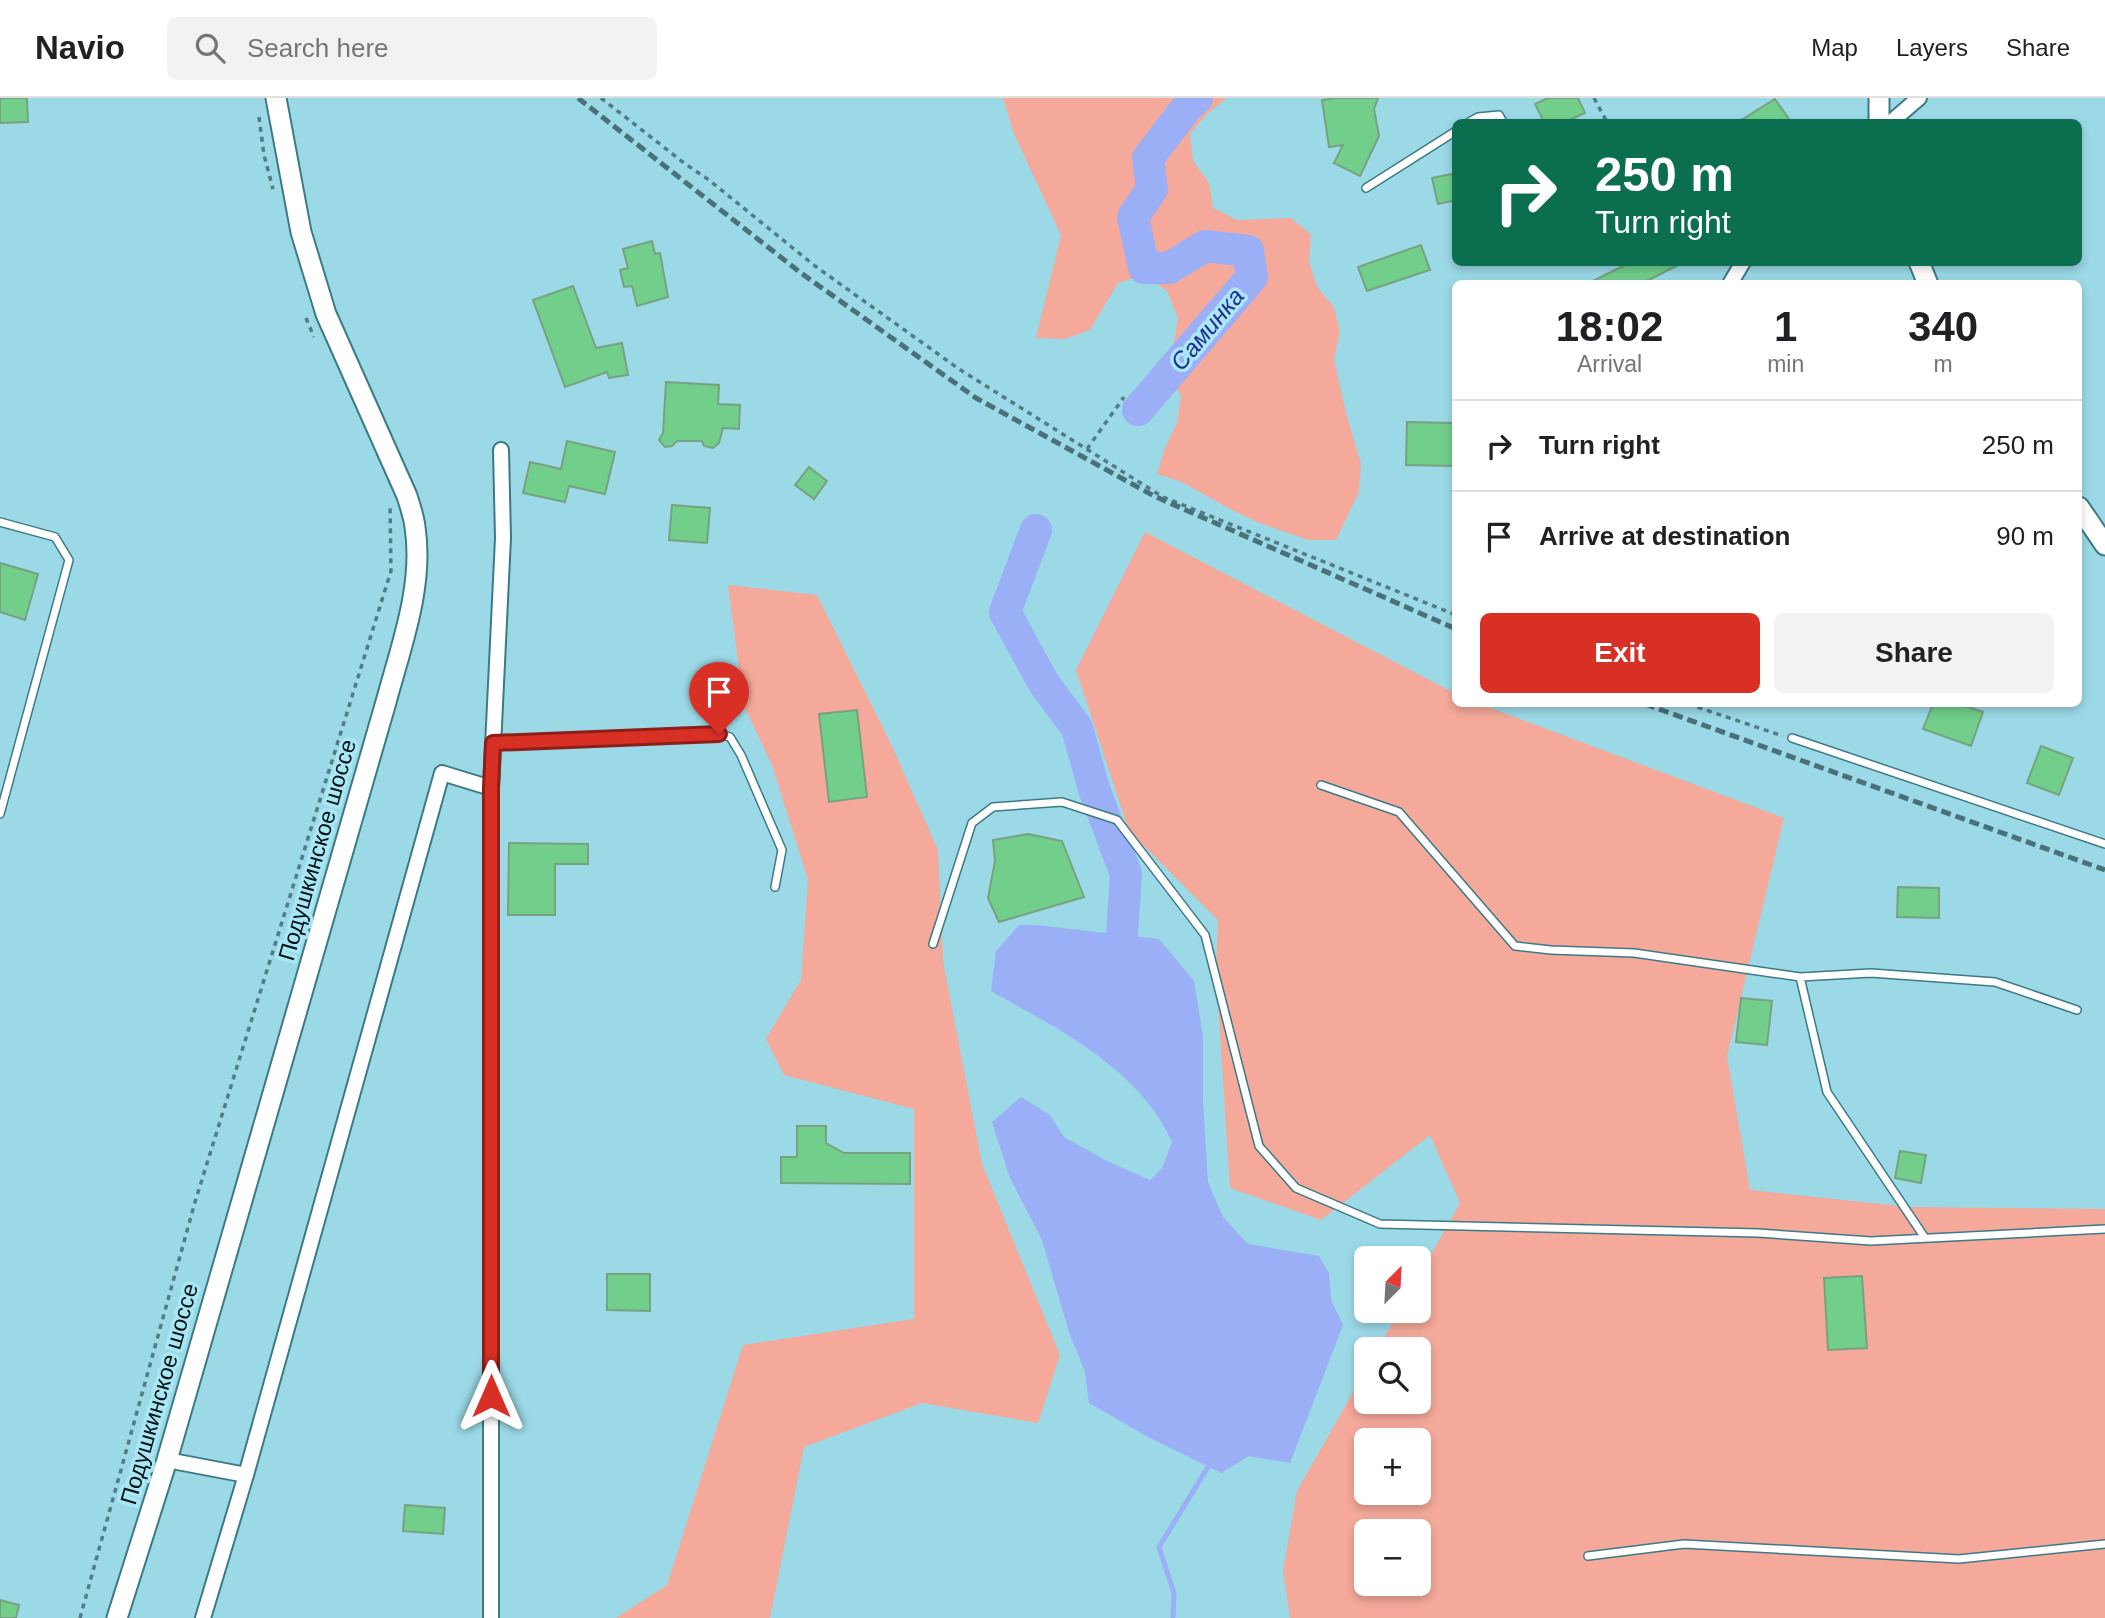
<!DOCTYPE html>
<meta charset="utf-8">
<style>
:root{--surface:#fff;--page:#f2f2f2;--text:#202124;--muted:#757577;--line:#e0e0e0;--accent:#d93025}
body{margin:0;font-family:Arial,sans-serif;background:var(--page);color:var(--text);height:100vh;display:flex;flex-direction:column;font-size:26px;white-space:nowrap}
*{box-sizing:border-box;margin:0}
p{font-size:23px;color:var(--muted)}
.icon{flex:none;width:38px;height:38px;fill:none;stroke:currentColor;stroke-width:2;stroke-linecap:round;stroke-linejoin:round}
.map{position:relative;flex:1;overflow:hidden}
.side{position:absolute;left:1452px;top:182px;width:630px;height:427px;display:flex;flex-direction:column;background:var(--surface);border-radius:10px;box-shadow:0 4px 10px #0003}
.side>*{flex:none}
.hud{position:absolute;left:1452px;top:21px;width:630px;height:147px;border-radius:10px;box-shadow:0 4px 10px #0003;background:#0b6e4f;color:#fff;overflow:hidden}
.needle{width:46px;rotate:24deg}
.fabs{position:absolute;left:1354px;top:1148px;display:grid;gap:14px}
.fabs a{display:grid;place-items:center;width:77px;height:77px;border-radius:10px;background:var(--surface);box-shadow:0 4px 10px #0003;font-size:35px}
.pin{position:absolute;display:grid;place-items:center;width:60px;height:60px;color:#fff;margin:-72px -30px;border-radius:50% 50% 50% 0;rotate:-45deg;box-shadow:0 0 7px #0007}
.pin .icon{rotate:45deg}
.me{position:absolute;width:77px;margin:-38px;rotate:0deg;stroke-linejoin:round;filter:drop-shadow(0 0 5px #0008)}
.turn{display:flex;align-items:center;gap:24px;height:147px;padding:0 28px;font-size:32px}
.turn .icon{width:91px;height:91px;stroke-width:2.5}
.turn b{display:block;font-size:49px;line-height:60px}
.eta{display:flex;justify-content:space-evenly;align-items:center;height:119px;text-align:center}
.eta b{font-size:42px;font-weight:700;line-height:49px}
.action{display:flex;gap:14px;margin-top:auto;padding:14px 28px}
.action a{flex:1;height:80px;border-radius:10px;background:var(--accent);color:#fff;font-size:28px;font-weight:700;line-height:80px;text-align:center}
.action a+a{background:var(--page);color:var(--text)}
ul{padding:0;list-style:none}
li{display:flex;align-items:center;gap:21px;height:91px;padding:0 28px;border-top:2px solid var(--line)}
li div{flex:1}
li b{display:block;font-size:26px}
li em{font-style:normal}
header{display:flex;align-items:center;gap:42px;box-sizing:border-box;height:98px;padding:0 35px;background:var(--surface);border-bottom:2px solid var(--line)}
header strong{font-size:33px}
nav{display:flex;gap:38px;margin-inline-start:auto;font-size:24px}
.search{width:490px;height:63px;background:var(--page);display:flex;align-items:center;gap:18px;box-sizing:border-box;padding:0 24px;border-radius:10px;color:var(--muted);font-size:26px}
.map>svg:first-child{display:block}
.green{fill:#f4a99a;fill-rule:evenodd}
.water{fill:#9aaff6}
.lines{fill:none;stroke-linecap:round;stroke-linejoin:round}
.stream{stroke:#9aaff6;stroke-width:5}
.river{stroke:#9aaff6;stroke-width:32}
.building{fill:#71cf8b;stroke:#78a181;stroke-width:2}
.lane-casing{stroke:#3c7a85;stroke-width:10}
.street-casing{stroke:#3c7a85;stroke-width:18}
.secondary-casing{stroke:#3c7a85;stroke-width:23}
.path{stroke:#527c85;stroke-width:3.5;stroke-dasharray:5 5;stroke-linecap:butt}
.lane{stroke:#fff;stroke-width:7}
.street{stroke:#fff;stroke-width:14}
.secondary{stroke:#fff;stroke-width:19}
.rail{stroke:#4a7079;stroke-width:5;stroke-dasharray:10 5;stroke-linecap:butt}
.route-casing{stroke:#8d1f18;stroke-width:18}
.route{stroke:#d93025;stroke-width:12}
.labels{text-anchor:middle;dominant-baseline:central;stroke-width:7;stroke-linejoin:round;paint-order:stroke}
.street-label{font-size:23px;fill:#001216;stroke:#a8e7f3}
.water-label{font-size:24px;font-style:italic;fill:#242d92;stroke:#a8e7f3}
</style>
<header>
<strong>Navio</strong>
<div class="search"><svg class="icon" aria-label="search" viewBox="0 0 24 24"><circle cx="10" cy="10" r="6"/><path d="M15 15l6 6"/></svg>Search here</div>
<nav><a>Map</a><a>Layers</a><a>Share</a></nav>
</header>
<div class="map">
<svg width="2105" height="1520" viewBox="0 0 2105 1520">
<rect width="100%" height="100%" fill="#9bd9e6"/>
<!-- green -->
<path class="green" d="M1003 0H1227L1207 16 1190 36 1193 63 1209 85 1213 110 1237 122 1291 120 1311 137 1309 164 1317 189 1334 209 1340 234 1334 261 1346 315 1361 366 1359 394 1336 442H1308L1257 424 1232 412 1182 384 1157 376 1165 350 1177 325 1181 298 1169 274 1178 220 1167 193 1144 177 1118 185 1090 232 1065 241 1036 240 1061 137 1014 36Z
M1145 434 1456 596V606H1480L1784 720 1727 958 1750 1092 1909 1109 2105 1111V1520H1290L1283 1473 1297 1393 1367 1270V1304H1419V1251H1378L1399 1213H1419V1178L1460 1105 1430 1037 1321 1122 1230 1090 1216 875 1218 822 1129 733 1076 572ZM1367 1342H1419V1395H1367ZM1367 1433H1419V1486H1367Z
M728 487 817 497 891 646 938 752 943 863 982 1066 1060 1257 1038 1325 922 1305 804 1349 770 1520H616L667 1487 743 1247 914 1221V1011L784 977 766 941 801 882 808 782 772 667 744 608Z"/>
<!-- water -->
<path class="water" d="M1019 827H1036L1159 841 1194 883 1203 938V1003L1208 1084 1223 1119 1248 1146 1319 1158 1329 1175 1331 1202 1343 1227 1290 1365 1249 1358 1221 1375 1150 1340 1089 1305 1085 1274 1069 1234 1042 1142 1010 1080 992 1024 1021 999 1050 1017 1064 1039 1107 1063 1150 1082 1162 1070 1172 1044C1139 970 1058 931 991 893L996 853Z"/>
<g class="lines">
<!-- stream -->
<path class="stream" d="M1173 1520 1174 1495 1159 1449 1208 1369"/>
<!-- river -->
<path class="river" d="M1138 312 1252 179 1248 153 1205 148 1169 170H1144L1133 119 1152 91 1148 60 1187 9 1197 0
M1036 432 1005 514 1043 584 1077 630 1094 691 1126 776 1122 836"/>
</g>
<!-- building -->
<path class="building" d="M0 0H27L28 24 0 25Z
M1336 0H1378L1374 11 1379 38 1360 78 1334 65 1343 47 1329 49 1322 2Z
M1548 0H1578L1585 15 1565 24H1544L1535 6Z
M1775 1 1791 24H1738Z
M1456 75V102L1438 106 1432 80Z
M652 143 655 156 660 155 668 199 637 208 632 188 624 189 620 172 628 170 623 151Z
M1421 147 1430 172 1367 193 1358 169Z
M1631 164H1684L1641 186H1587Z
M573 188 596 250 622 245 628 277 609 280 607 274 565 289 533 202Z
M666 284 719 287 718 306 740 307 739 331 723 330 719 345 713 350 704 348 702 343H677L672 348 665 349 659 342 663 335Z
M1407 324 1456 325V368L1406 367Z
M567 343 615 354 605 396 569 388 565 404 523 395 530 364 561 371Z
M809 369 827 383 814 401 795 387Z
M672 407 710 410 707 445 669 442Z
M0 465 38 476 25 522 0 514Z
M1933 606H1959L1983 614 1971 648 1923 631Z
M857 612 867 699 829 704 819 616Z
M2041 648 2073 660 2059 697 2027 685Z
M1028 736 1062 743 1084 799 999 824 988 800 995 763 993 742Z
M509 745 588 746V766H555V817H508Z
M1898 789 1939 790V820L1897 819Z
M1741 900 1772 903 1767 947 1736 944Z
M797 1028H826V1045L844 1055H910V1086L781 1085V1059H797Z
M1900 1053 1926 1057 1921 1085 1895 1080Z
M607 1176H650V1213L607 1212Z
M1862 1178 1867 1250 1828 1252 1824 1180Z
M405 1407 445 1410 443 1436 403 1433Z
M0 1502 19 1507 16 1520H0Z"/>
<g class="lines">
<defs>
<path id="lane" d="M1469 24 1478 19 1499 17 1503 24
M1366 90 1456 33
M0 424 55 439 69 462 0 716
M1792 640 2105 746
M493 645 719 636 730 639 741 657 782 752 775 789
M1321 687 1399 714 1515 848 1551 852 1634 855 1800 879 1871 875 1995 884 2077 912
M933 846 972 725 993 709 1062 704 1117 722 1205 837 1259 1048 1296 1090 1380 1126 1758 1135 1871 1143 2105 1131
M1800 879 1827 994 1925 1140
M1588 1458 1684 1446 1959 1461 2105 1446"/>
<path id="street" d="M1891 24 1919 0
M1730 186 1743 164
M491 690 503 440 501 352
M167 1362 246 1377 442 675 491 690V1520
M203 1520 246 1377"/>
<path id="secondary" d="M1879 0V24
M1919 164 1928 186
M2079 409 2105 447
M117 1520 167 1362 386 604C401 548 424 488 415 429 414 419 410 408 407 398L326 216 301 134 276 0"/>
</defs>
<!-- lane casing -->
<use href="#lane" class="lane-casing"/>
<!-- street casing -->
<use href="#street" class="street-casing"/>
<!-- secondary casing -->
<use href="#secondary" class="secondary-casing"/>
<!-- path -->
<path class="path" d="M601 0 684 65 709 82 815 168 959 271 1163 399 1456 517
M1594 0 1607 24
M259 19 264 57 273 91
M306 220 314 239
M1087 351 1124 299
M1688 606 1783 638
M80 1520 195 1104 391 473 390 407"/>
<!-- lane -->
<use href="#lane" class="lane"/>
<!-- street -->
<use href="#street" class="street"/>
<!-- secondary -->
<use href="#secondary" class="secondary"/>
<!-- rail -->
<path class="rail" d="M578 0 801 175 976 300 1154 398 1456 531
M1645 606 2105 772"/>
</g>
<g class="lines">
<defs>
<path id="route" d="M491 1298V690L493 645 719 636"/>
</defs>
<!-- route casing -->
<use href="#route" class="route-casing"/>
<!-- route -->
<use href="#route" class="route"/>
</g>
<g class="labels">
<!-- street labels -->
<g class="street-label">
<text transform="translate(317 752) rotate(-74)">Подушкинское шоссе</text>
<text transform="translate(159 1296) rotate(-74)">Подушкинское шоссе</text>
</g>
<!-- water labels -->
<g class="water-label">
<text transform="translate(1207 231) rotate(-50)">Саминка</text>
</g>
</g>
</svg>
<div class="fabs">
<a><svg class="needle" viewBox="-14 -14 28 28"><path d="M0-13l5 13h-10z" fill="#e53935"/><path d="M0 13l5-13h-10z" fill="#757577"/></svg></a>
<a><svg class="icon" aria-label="search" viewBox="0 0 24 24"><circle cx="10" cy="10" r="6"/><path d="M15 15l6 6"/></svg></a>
<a>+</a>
<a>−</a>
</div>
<div class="pin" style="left:719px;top:636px;background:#d93025"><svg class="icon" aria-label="arrive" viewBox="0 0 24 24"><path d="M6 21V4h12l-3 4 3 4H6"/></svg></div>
<svg class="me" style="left:491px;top:1298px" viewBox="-20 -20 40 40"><path d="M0-17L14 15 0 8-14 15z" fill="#d93025" stroke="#fff" stroke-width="4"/></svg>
<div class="hud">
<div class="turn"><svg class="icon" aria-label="right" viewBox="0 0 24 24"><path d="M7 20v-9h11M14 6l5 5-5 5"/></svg><div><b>250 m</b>Turn right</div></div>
</div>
<section class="side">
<div class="eta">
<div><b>18:02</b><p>Arrival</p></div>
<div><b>1</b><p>min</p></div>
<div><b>340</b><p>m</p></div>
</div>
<ul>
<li><svg class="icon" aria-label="right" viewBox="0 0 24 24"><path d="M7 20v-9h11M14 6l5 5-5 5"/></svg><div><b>Turn right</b></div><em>250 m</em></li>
<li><svg class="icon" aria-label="arrive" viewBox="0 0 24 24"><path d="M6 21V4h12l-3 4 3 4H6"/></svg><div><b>Arrive at destination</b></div><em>90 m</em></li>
</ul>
<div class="action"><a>Exit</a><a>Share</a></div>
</section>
</div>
